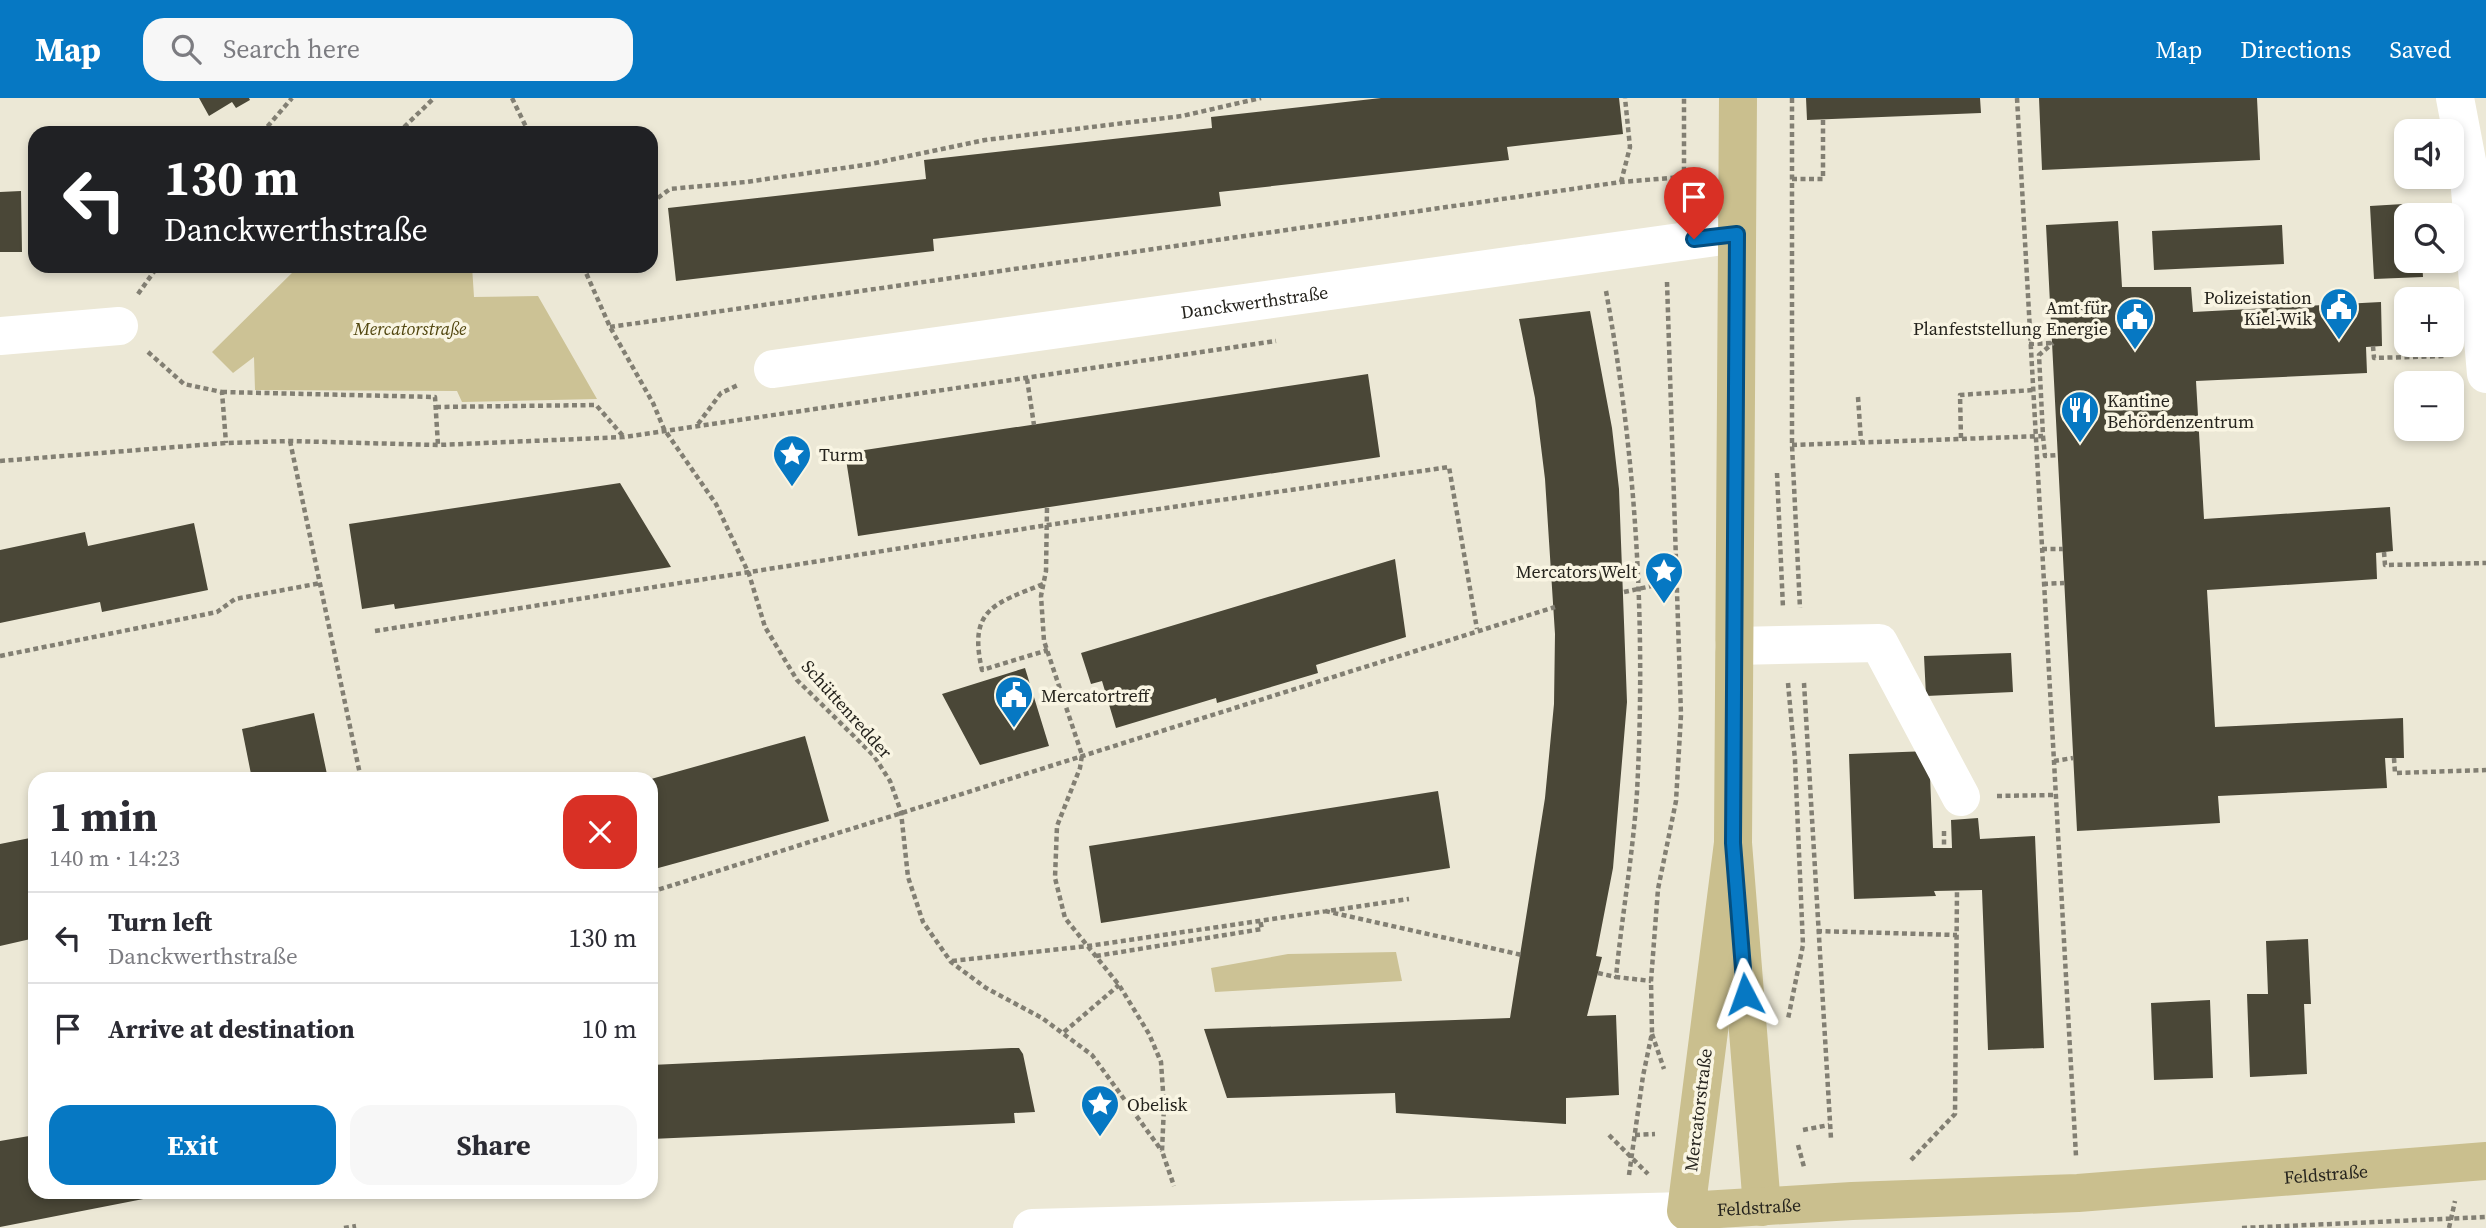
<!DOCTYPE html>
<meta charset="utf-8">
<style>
:root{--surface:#fff;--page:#f7f7f7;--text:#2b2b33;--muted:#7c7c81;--line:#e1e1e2;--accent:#0678c3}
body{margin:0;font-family:"Source Serif 4",serif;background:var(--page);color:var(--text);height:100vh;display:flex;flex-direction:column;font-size:26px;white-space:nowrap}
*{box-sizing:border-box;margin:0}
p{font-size:23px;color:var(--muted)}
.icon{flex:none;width:38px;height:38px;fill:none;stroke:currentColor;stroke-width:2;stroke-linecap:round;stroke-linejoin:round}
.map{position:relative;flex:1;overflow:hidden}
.drawer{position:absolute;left:28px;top:674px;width:630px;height:427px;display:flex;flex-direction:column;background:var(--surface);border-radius:21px;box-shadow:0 4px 10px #0003}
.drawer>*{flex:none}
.hud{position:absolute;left:28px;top:28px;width:630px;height:147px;border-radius:21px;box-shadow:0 4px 10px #0003;background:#202124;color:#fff;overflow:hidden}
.buttons{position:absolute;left:2394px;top:21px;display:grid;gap:14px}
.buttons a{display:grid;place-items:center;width:70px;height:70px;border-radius:14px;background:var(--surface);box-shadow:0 4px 10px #0003;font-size:35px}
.pin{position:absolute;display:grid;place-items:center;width:60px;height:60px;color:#fff;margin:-72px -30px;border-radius:50% 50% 50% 0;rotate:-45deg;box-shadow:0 0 7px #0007}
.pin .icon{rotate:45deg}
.me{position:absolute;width:77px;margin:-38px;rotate:356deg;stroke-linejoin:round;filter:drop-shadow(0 0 5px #0008)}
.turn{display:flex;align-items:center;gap:24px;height:147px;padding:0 21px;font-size:32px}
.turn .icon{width:91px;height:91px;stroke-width:2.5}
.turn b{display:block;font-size:49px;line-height:60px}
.round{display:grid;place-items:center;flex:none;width:74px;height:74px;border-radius:21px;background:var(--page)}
.headline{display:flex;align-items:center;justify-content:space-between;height:119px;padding:0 21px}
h1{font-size:42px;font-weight:700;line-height:52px}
.primary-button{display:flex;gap:14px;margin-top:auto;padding:14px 21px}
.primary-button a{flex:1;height:80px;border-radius:21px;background:var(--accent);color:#fff;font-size:28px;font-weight:700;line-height:80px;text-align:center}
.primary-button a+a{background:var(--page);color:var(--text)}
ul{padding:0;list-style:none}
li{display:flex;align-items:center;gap:21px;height:91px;padding:0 21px;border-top:2px solid var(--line)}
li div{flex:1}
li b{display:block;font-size:26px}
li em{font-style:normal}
header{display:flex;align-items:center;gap:42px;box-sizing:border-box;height:98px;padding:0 35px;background:var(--accent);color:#fff}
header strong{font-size:33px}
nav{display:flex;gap:38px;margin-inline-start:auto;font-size:24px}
.search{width:490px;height:63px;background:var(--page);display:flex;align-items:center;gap:18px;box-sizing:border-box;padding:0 24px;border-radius:21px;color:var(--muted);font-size:26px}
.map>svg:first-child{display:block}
.green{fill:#ccc295}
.building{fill:#4a4737}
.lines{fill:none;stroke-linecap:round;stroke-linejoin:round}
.path{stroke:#827f73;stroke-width:4.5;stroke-dasharray:5 3.5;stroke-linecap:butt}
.minor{stroke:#fff;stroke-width:38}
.major{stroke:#cabf8e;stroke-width:38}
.route-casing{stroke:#044e7f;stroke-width:18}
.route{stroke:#0678c3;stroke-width:12}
.labels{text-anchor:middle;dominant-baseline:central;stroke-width:7;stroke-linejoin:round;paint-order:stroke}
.poi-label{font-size:18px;fill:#25231d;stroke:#f9f5e3;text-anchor:start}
.street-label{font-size:18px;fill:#25231d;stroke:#f9f5e3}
.park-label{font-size:18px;font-style:italic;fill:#51460f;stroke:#f9f5e3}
</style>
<header>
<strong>Map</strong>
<div class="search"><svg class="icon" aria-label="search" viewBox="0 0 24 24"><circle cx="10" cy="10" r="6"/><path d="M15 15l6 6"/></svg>Search here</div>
<nav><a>Map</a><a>Directions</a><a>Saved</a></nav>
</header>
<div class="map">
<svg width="2486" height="1130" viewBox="0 0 2486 1130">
<rect width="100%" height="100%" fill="#ece8d6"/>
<!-- green -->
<path class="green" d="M299 168H472L474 199 538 198 597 301 462 304 457 293 255 292 254 259 233 275 212 254Z
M1396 854 1402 883 1215 894 1211 870 1288 856Z"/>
<!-- building -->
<path class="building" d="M199 0H249L250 2 236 10 232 4 209 18Z
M1381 0H1619L1623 36 1507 49 1509 62 1219 94 1221 108 933 141 934 153 676 183 668 110 926 81 924 62 1212 30 1211 19Z
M1806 0H1980L1981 15 1807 22Z
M2039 0H2257L2260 62 2042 72Z
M21 93 22 154H0V94Z
M2420 105V117H2406V163H2422L2423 179 2374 181 2370 108Z
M2118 123 2122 189H2191L2193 214 2381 204 2382 248 2366 249 2367 275 2196 283 2204 421 2390 409 2393 453 2376 455 2377 481 2207 492 2215 629 2403 620 2404 660H2385L2387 690 2218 698 2220 725 2077 733 2046 127Z
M2282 127 2284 166 2154 172 2152 133Z
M1590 213 1612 330 1619 391 1627 604 1613 770 1596 858 1602 859 1587 918 1616 917 1619 997 1566 1000V1026L1396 1015 1395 995 1227 1000 1204 931 1510 920 1545 700 1554 606 1555 536 1545 381 1535 300 1519 221Z
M1368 276 1380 359 858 438 845 355Z
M620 385 671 469 395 511 394 506 362 511 349 426Z
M194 425 208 492 102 514 100 504 0 525V452L85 434 88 448Z
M1395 461 1406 539 1316 567 1318 575 1217 605 1216 600 1116 630 1102 583 1091 586 1081 555Z
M2011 555 2013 594 1926 598 1924 558Z
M1025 570 1049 648 980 667 942 596Z
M314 615 328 681H252L242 631Z
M805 638 829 723 651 772V681Z
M1929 653 1933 750H1952L1951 722 1978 720 1980 741 2035 738 2044 950 1988 952 1982 792 1934 793 1936 798 1854 801 1849 656Z
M1438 693 1450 770 1101 825 1089 748Z
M35 739V840L0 848V746Z
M2308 841 2311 906H2304L2307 976 2250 979 2247 896H2268L2266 843Z
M2210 902 2213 980 2154 982 2151 905Z
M1011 950H1019L1023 956 1035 1014 1014 1015 1015 1025 651 1041V967Z
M35 1037V1094L174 1095 0 1129V1043Z"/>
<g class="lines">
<!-- path -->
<path class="path" d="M512 0 529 35
M1792 0V347L1800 510
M2017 0 2076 1058
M262 35 292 0
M398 35 434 0
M1792 81H1823V22
M1621 84 1630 49 1625 0
M651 105 670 91 746 84 871 66 985 42 1182 18 1261 0
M1673 106 1684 72V0
M583 168 610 229 653 305 664 331 716 406 749 476 765 529 797 582 874 658 890 683 901 714 908 779 923 824 951 864 986 890 1042 920 1092 957 1162 1053
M1606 193C1636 359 1646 526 1637 694 1633 756 1622 817 1616 879L1651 883
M138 196 158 168
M610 229 1621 84 1682 79
M2029 246 2052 245
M2373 248 2374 260 2445 258
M148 254 184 286 222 294 226 345
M1027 281 1034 327
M222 294 435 299 438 347
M1858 299 1861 343
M436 309 596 307 623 338
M698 326 721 295 738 287
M2043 338 2045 358 2058 357
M1961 340 1960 297 2033 292
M290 343 361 681
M1792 347 2043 338 2039 257 2053 245
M0 363 226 345 290 343 438 347 624 339 1276 243
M1777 375 1783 510
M1047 410 1046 473 1041 498 1044 543 1082 657 1080 670 1057 728 1055 780 1065 820 1119 887 1149 936 1161 964 1164 1008 1162 1053 1174 1088
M2042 451H2063
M2384 454 2385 467 2486 465
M1043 486C994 506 968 511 982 572L1048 552
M2043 486 2064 485
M1624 494 1675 483
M375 533 1048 427 1449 369 1477 531
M0 558 217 514 235 501 321 485
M1788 585 1795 662 1803 847 1788 921
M1804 585 1831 1041
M2394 660 2395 675 2486 672
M2054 663 2073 660
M1997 698 2055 697
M1944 733V750
M651 794 1555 509
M1325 813 1522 857
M1817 833 1957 837
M1096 858 1262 831 1260 822
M952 863 1088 848 1409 801
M1598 875 1616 879
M1064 934 1119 887
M1652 936 1664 971
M1803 1032 1829 1027
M1609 1037 1648 1076
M1635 1037 1655 1036
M1798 1047 1804 1069
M1911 1062 1955 1016 1957 793
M1629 1077 1643 978 1652 935 1651 883 1658 791 1676 703 1681 617 1667 184
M344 1130 356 1128
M2242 1130 2486 1119
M2449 1130 2455 1103"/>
<!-- minor -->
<g class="minor">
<path d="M2455 0 2468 68 2486 276"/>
<path d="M0 238 119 228"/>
<path id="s1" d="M773 271 1737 136"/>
<path d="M1734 548 1879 545 1961 699"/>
<path d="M1032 1130 1686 1113 1682 1130"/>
</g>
<!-- major -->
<g class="major">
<path d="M1738 0 1733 745 1762 1109"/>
<path id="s2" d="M1733 745 1686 1113 1852 1103 2078 1095 2486 1063"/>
</g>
</g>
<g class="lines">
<defs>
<path id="route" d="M1694 141 1737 136 1733 745 1745 896"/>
</defs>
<!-- route casing -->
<use href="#route" class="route-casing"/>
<!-- route -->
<use href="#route" class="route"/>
</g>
<!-- icons -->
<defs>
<symbol id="civic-pin" viewBox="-11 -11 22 30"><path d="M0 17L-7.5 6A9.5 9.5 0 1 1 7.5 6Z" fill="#0678c3" stroke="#f9f5e3"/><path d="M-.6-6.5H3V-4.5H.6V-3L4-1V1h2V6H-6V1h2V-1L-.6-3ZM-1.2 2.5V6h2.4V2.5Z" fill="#fff"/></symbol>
<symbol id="restaurant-pin" viewBox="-11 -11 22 30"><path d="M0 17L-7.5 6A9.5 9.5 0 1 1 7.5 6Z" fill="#0678c3" stroke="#f9f5e3"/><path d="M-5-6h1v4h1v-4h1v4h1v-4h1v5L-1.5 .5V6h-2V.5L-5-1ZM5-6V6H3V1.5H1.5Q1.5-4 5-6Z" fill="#fff"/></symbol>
<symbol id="sight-pin" viewBox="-11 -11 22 30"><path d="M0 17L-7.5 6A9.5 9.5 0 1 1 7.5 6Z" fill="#0678c3" stroke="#f9f5e3"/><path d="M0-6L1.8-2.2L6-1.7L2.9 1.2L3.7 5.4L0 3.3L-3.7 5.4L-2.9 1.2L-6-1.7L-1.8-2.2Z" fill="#fff"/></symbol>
</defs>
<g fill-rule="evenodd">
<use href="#civic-pin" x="2317" y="187" width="44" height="60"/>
<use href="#civic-pin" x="2113" y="197" width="44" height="60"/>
<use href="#restaurant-pin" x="2058" y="290" width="44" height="60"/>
<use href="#sight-pin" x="770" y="334" width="44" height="60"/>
<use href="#sight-pin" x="1642" y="451" width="44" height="60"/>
<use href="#civic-pin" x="992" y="575" width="44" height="60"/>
<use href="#sight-pin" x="1078" y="984" width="44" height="60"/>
</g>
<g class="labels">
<!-- poi labels -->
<g class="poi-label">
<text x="2312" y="199" text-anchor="end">Polizeistation<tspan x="2312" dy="21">Kiel-Wik</tspan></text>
<text x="2108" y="209" text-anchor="end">Amt für<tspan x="2108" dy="21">Planfeststellung Energie</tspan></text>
<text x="2107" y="302">Kantine<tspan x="2107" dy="21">Behördenzentrum</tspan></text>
<text x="819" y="356">Turm</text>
<text x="1637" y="473" text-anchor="end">Mercators Welt</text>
<text x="1041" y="597">Mercatortreff</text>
<text x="1127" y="1006">Obelisk</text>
</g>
<!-- street labels -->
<g class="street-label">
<text stroke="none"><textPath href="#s1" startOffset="486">Danckwerthstraße</textPath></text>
<text transform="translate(847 611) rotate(48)">Schüttenredder</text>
<text transform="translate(1698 1012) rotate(-83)">Mercatorstraße</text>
<text stroke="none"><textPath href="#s2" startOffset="1012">Feldstraße</textPath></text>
<text stroke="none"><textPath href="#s2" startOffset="444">Feldstraße</textPath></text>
</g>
<!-- park labels -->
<g class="park-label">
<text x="410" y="230">Mercatorstraße</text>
</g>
</g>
</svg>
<div class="buttons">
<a><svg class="icon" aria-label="sound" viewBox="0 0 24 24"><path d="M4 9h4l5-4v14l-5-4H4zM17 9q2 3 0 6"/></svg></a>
<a><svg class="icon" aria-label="search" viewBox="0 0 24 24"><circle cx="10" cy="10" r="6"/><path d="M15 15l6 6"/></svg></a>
<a>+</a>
<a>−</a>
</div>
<div class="pin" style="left:1694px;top:141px;background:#d93025"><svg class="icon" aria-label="arrive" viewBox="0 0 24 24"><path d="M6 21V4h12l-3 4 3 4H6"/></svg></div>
<svg class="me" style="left:1745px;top:896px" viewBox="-20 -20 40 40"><path d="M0-17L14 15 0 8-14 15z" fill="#0678c3" stroke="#fff" stroke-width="4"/></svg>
<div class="hud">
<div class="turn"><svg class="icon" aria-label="left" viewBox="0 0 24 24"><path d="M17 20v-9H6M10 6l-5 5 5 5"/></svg><div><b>130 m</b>Danckwerthstraße</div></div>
</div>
<section class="drawer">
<div class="headline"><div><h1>1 min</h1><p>140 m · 14:23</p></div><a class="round" style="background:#d93025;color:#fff"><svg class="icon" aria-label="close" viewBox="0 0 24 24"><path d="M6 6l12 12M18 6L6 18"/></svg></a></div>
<ul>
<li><svg class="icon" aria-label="left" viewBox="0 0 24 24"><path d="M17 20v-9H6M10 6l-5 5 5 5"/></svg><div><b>Turn left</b><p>Danckwerthstraße</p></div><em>130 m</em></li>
<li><svg class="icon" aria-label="arrive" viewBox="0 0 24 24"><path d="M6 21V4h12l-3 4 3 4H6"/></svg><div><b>Arrive at destination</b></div><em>10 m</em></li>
</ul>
<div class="primary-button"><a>Exit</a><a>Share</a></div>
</section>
</div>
